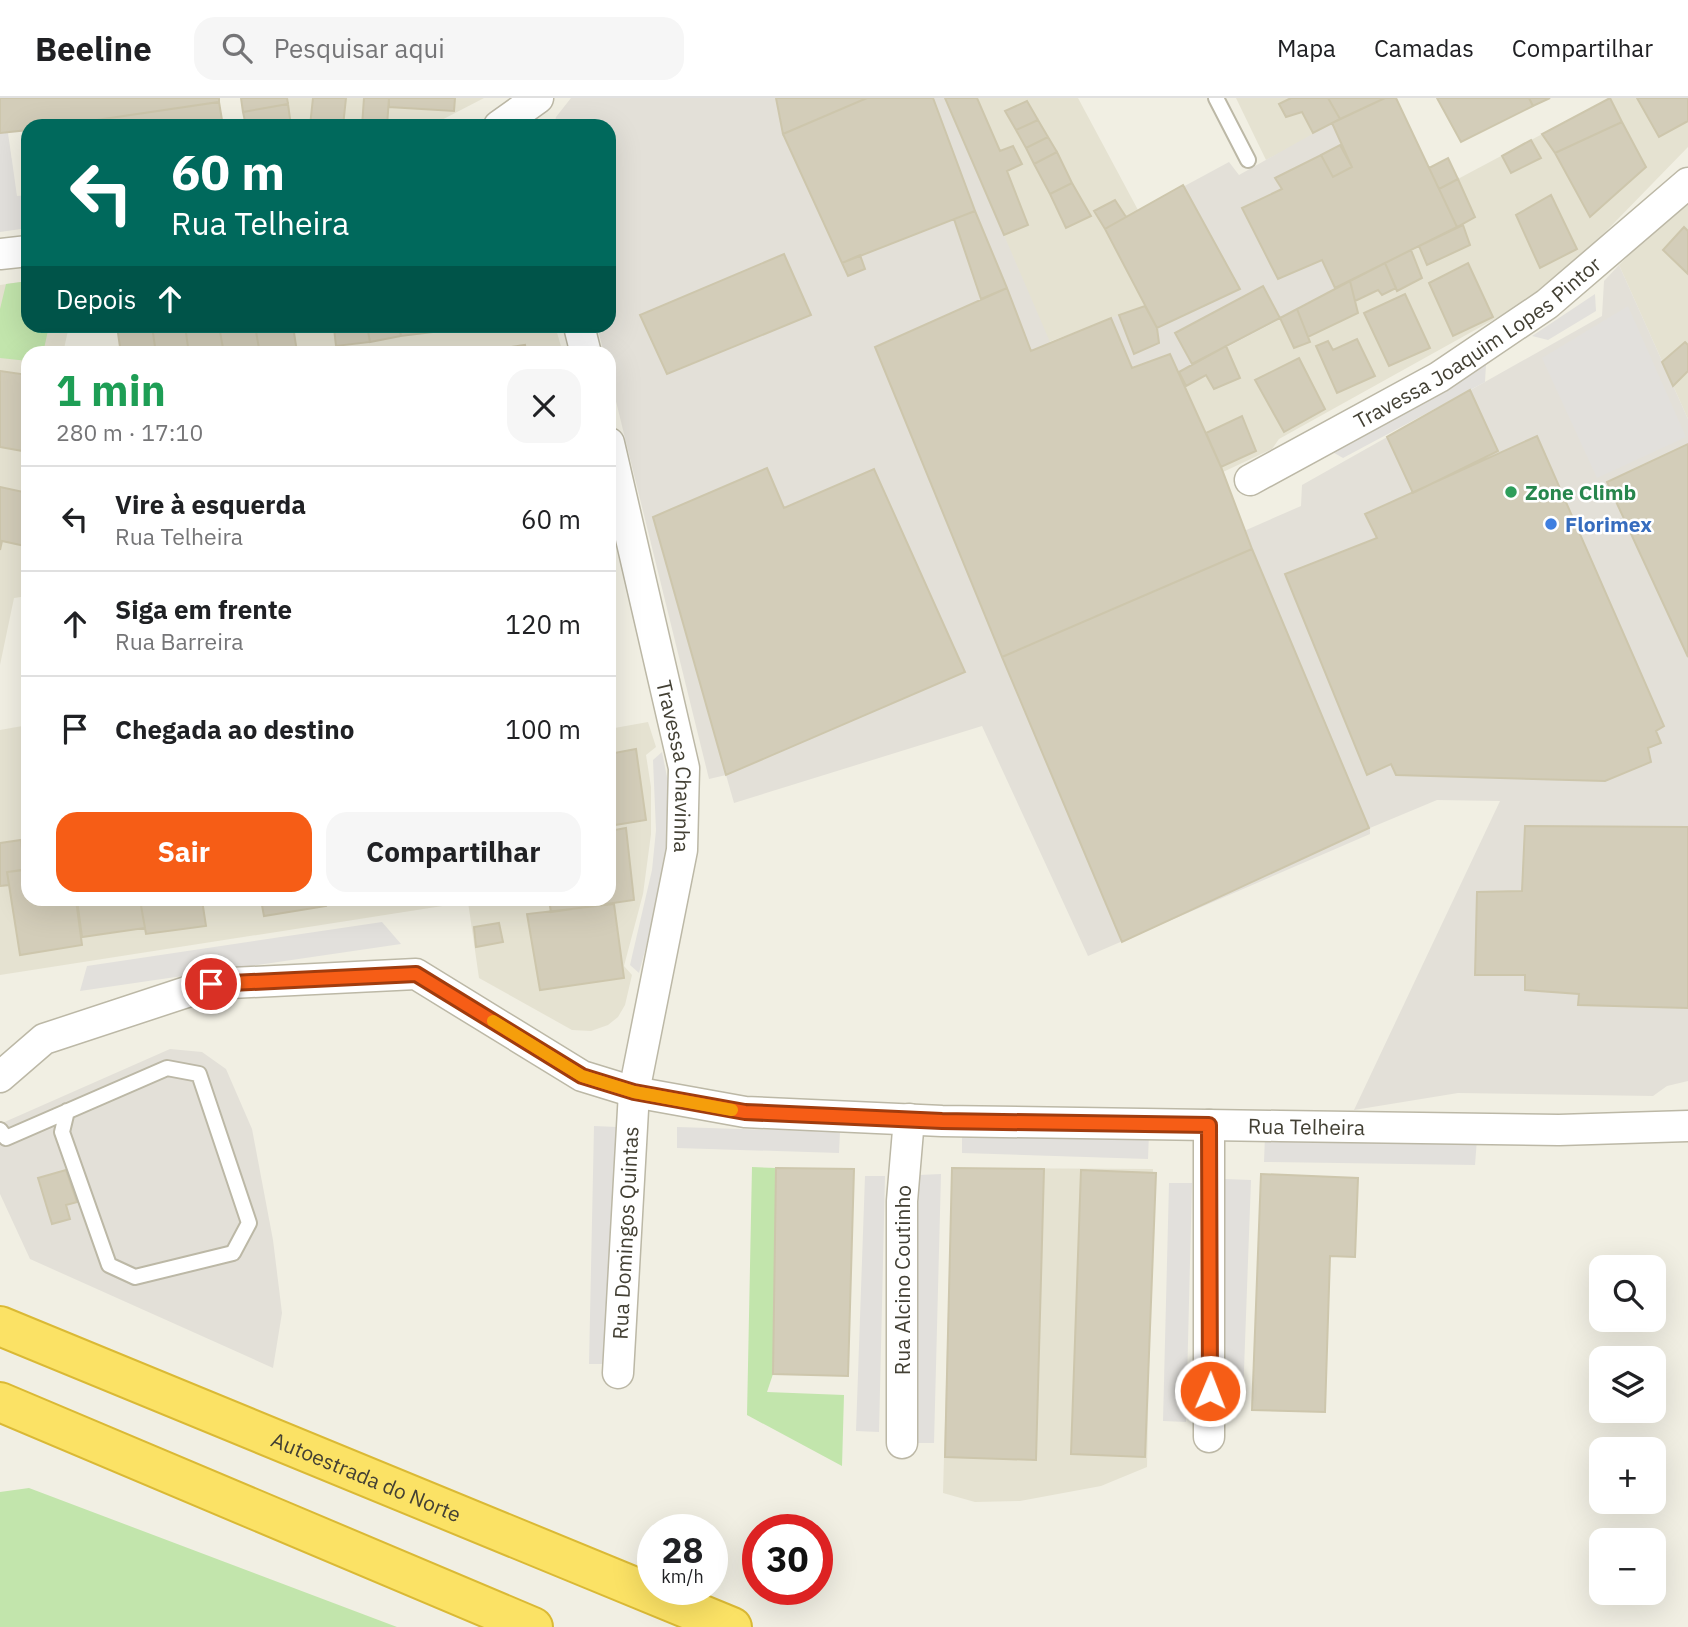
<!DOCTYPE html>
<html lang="pt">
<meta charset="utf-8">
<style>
:root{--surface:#fff;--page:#f6f6f6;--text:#202124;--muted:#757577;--line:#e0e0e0;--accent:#f65d16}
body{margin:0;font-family:"IBM Plex Sans",sans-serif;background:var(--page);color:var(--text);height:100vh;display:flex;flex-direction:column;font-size:26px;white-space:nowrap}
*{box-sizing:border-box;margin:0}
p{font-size:23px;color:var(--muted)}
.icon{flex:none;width:38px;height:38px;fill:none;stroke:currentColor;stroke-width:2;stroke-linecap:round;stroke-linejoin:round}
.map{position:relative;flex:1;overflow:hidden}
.drawer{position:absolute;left:21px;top:248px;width:595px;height:560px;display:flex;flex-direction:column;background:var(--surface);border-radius:21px;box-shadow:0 7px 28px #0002}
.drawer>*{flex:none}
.hud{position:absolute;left:21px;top:21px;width:595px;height:214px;border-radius:21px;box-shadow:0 7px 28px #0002;background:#00695c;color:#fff;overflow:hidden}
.buttons{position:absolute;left:1589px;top:1157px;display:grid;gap:14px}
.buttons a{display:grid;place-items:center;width:77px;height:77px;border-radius:14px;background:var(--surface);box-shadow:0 7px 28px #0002;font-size:35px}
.speed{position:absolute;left:637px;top:1416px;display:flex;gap:14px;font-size:35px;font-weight:700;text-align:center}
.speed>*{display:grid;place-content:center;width:91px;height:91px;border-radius:50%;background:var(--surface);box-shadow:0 7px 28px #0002;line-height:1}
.speed small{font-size:18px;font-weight:400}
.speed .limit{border:10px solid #d22;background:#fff;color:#111}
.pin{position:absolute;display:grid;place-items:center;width:60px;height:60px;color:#fff;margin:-30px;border:4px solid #fff;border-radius:50%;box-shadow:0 2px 7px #0007}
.me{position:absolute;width:77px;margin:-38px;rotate:1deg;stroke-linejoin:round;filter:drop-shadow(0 0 5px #0008)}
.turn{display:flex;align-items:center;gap:24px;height:147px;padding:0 35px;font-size:32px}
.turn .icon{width:91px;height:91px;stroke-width:2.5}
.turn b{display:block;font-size:49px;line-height:60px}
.then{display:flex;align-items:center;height:66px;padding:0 35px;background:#0003;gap:14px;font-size:26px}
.round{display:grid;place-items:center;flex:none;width:74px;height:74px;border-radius:21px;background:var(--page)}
.overview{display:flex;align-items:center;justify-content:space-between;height:119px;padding:0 35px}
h1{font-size:42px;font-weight:700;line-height:52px;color:#1e9e55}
.cta{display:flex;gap:14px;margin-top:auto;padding:14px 35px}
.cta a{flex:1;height:80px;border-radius:21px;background:var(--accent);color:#fff;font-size:28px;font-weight:700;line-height:80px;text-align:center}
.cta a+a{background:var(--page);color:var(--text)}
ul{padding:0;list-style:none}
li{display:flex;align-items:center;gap:21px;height:105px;padding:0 35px;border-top:2px solid var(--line)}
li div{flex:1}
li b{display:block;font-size:26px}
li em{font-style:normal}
header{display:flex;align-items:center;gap:42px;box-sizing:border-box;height:98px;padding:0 35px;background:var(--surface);border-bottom:2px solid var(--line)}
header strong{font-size:33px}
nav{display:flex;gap:38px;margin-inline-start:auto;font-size:24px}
.search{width:490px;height:63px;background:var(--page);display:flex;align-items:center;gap:18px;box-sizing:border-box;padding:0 24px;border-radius:21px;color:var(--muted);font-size:26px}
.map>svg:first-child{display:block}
.residential{fill:#e5e2d1}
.industrial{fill:#e3e0d8}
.green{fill:#c2e5ac}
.parking{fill:#e2e0dc}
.building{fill:#d3cdb9;stroke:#cdc6ac;stroke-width:2}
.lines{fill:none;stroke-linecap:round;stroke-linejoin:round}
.service-casing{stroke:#bcb8a6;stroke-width:18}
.minor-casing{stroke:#bcb8a6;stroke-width:33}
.motorway-casing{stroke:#dab935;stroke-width:42}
.service{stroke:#fff;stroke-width:14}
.minor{stroke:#fff;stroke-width:30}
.motorway{stroke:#fbe265;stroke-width:38}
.route-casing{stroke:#a03c0e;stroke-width:18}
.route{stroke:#f65d16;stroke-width:12}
.slow{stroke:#f59e0b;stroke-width:12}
.leisure-dot{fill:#2e9e5b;stroke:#fff;stroke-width:2.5}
.shop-dot{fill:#3f7fe0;stroke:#fff;stroke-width:2.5}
.labels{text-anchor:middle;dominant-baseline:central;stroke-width:5;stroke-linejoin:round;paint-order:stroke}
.street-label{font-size:21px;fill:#434034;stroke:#fff}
.leisure-label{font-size:21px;font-weight:bold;fill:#27864d;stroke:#fff;text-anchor:start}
.shop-label{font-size:21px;font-weight:bold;fill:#366cbe;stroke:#fff;text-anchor:start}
</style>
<header>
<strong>Beeline</strong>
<div class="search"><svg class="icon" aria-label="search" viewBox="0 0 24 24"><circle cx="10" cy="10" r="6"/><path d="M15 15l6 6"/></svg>Pesquisar aqui</div>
<nav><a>Mapa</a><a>Camadas</a><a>Compartilhar</a></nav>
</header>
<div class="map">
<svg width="1688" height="1529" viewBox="0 0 1688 1529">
<rect width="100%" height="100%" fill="#f1efe3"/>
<!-- residential -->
<path class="residential" d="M241 0H484L430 28H246Z
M945 0H1078L1138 112 1105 131 1145 208 1049 244Z
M1236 0H1385L1266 62Z
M1610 0H1688V49L1580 160 1520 207 1279 341 1272 351 1223 374 1179 274 1457 129 1439 91Z
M1688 99V321L1619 167Z
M28 183V228H69L63 255 28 256V498L14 500 0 567V187Z
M117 228H555L563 255H121Z
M648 624 656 649 646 657 651 689V736L643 796 624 868 632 877 625 907 618 919 608 927 591 933 572 932 479 880 468 804 0 877V632L28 627V802H609V631Z
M952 1070 1153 1071 1147 1369 1101 1388 1020 1403 975 1404 943 1395Z"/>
<!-- industrial -->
<path class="industrial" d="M571 0H945L1050 244 1145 207 1105 131 1229 64 1239 77 1332 25 1396 0 1457 129 1179 274 1221 369 1244 433 1301 408 1302 387 1602 218 1604 183 1619 167 1688 321V983L1667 988 1653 998 1458 995 1354 1012 1500 703 1437 702 1370 730V736L1088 858 982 628 734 705 726 677 709 681 609 275V256L604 255 597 228H609V28H554L556 19Z
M170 951 202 954 226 971 252 1031 273 1142 282 1215 273 1270 30 1161 0 1096V1026Z"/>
<!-- green -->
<path class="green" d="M28 183V228H49L43 255 28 256V263L0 260V211L6 186Z
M752 1069 776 1070 773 1276 767 1294 844 1297 842 1368 747 1317Z
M29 1390 397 1529H0V1394Z"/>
<!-- parking -->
<path class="parking" d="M0 35H8L17 98 28 97V130L0 134Z
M1595 196 1596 213 1548 242 1532 238Z
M1628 208 1686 339 1597 380 1542 260Z
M1486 266 1485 284 1343 360 1329 352Z
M662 654 668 684 670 730 666 773 639 875 630 867 652 772 656 732 653 662Z
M382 824 401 846 80 893 87 868Z
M594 1028 617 1029 610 1266H589Z
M677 1029 840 1034 839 1055 677 1050Z
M962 1031 1149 1035 1148 1061 962 1055Z
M1265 1037 1477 1041 1475 1067 1264 1064Z
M941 1076 934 1345H913L919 1077Z
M865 1078H885L879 1334 856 1333Z
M1225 1081 1251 1082 1243 1299 1220 1297Z
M1169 1085H1192L1186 1324 1163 1323Z"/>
<!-- building -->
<path class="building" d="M0 0H219V4L56 28H28V32L0 35Z
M241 0H287L288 6 243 14Z
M313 0H346L343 28H310Z
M364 0H389L387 28H362Z
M389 0H455L454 13 389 9Z
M776 0H867L783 36Z
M867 0H933L975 113 842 165 783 36Z
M945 0H977L1000 53 1013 48 1022 66 1007 73 1028 127 1004 137Z
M1291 0H1328L1340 21 1313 35 1302 14 1286 19 1279 6Z
M1328 0H1385L1340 21Z
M1385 0H1396L1457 129 1335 190 1322 162 1278 181 1242 110 1282 91 1275 80 1321 57 1333 79 1352 69 1332 25Z
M1437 0H1529L1533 8 1461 44Z
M1529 0H1550L1533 8Z
M1610 0 1622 24 1555 55 1542 36Z
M1637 0H1688V23L1659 39Z
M1027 3 1038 22 1016 32 1005 13Z
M219 4 223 28H56Z
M288 6 291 28H246L243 14Z
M1038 22 1048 39 1026 50 1016 32Z
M1622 24 1646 69 1590 119 1555 55Z
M1048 39 1057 54 1034 66 1026 50Z
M1531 42 1541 60 1511 75 1502 58Z
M1340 47 1352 69 1333 79 1321 57Z
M1057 54 1072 85 1050 96 1034 66Z
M1448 60 1458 81 1439 91 1429 70Z
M1458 81 1475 119 1457 129 1439 91Z
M1072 85 1091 118 1066 130 1050 96Z
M1183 87 1240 191 1157 230 1105 131Z
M1551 97 1577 151 1540 170 1516 117Z
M1115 102 1126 119 1105 131 1094 113Z
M975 113 1007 190 981 201 954 121Z
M1463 127 1470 147 1427 167 1419 148Z
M1684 129 1688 133V176L1663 152Z
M1411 152 1422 180 1397 193 1385 165Z
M784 156 811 217 667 276 640 217Z
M860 157 865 171 848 178 842 165Z
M1385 165 1396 190 1382 197 1378 192 1355 203 1350 183Z
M1468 165 1493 219 1453 238 1429 185Z
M1350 183 1358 215 1308 239 1297 211Z
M1263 188 1280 220 1192 266 1175 235Z
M1007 190 1031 253 1111 220 1132 270 1170 256 1221 369 1252 451 1002 559 875 249Z
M1405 196 1430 250 1389 268 1364 215Z
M1145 208 1157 230 1159 245 1134 256 1119 217Z
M1297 211 1310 244 1294 250 1280 220Z
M117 228H152L156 256H121Z
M152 228H185L189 256H156Z
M185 228H219L224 256H189Z
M219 228H255L260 256H224Z
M255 228H293L297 254 260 256Z
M311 228H367L370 244 336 248 334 230 312 232Z
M367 228H399L401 238 370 244Z
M399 228H433L434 234 401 238Z
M1357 241 1375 278 1337 295 1316 248 1328 243 1333 252Z
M1685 244 1688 247V273L1673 288 1662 264Z
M525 247 527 256H506L505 250Z
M1226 248 1240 280 1214 291 1206 277 1186 288 1179 274Z
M1299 260 1325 311 1284 334 1255 282Z
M0 273 28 277V354L0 349Z
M1470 292 1498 353 1413 395 1387 339Z
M1242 318 1256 353 1221 369 1206 335Z
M1537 338 1664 628 1656 633 1661 645 1648 650 1651 664 1605 683 1396 677 1391 666 1367 677 1285 476 1377 440 1365 416Z
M1688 346V559L1607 384Z
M767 370 784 410 874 371 965 574 726 677 653 419Z
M0 389 28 395 25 448 2 443 0 452Z
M1252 451 1369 730 1122 844 1002 559Z
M636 651 646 722 609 728V656Z
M1525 728 1688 729V910L1578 907 1579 896 1525 892V877H1475L1477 794 1522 793Z
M626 730 634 802 551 814 549 802H609V733Z
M21 742 24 772 7 774 9 787 0 788V745Z
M28 771V802H76L82 847 20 857 7 774Z
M77 802H140L145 830 82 839Z
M140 802H202L206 828 146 836Z
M261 802H325L326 808 264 818Z
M614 806 624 880 540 892 527 816Z
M499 825 503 844 476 849 474 829Z
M776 1070 854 1071 848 1278 773 1276Z
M952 1070 1044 1071 1036 1362 945 1359Z
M66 1072 77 1104 66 1107 70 1121 52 1126 38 1080Z
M1081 1072 1156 1075 1145 1359 1071 1356Z
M1261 1076 1358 1080 1355 1159 1330 1158 1325 1314 1252 1312Z"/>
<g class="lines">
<defs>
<path id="service" d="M1216 0 1248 62
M0 1032 6 1040 167 970 199 976 249 1125 233 1155 135 1179 109 1167 62 1034 67 1013"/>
<g id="minor">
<path d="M499 28 538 0"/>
<path d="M0 156 28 153"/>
<path d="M579 228 586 256"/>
<path id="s1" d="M609 345 684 670 682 752 634 994 618 1275"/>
<path id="s2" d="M1250 382 1439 279 1547 206 1688 85"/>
<path id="s3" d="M0 979 44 941 211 886 416 876 582 978 634 994 745 1014 942 1023 1280 1028 1559 1032 1688 1028"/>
<path d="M1209 1027V1339"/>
<path id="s4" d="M902 1345V1103L909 1021"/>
</g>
<g id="motorway">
<path id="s5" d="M0 1228 732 1529"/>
<path d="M0 1304 533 1529"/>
</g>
</defs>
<!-- service casing -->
<use href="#service" class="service-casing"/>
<!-- minor casing -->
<use href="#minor" class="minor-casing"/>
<!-- motorway casing -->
<use href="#motorway" class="motorway-casing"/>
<!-- service -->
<use href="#service" class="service"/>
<!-- minor -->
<use href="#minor" class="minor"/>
<!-- motorway -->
<use href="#motorway" class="motorway"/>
</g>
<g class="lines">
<defs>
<path id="route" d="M211 886 416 876 582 978 634 994 745 1014 942 1023 1209 1027 1210 1293"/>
</defs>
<!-- route casing -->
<use href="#route" class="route-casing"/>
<!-- route -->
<use href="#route" class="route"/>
<!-- slow -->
<path class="slow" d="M493 923 582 978 634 994 732 1012"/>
</g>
<!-- markers -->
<circle class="leisure-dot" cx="1511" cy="394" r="7"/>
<circle class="shop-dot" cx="1551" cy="426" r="7"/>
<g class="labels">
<!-- street labels -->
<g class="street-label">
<text stroke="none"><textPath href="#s2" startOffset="266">Travessa Joaquim Lopes Pintor</textPath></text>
<text stroke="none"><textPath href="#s1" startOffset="331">Travessa Chavinha</textPath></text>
<text stroke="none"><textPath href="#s3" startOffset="1363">Rua Telheira</textPath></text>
<text transform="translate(625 1135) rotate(-87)">Rua Domingos Quintas</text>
<text stroke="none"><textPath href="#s4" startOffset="163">Rua Alcino Coutinho</textPath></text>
<text stroke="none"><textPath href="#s5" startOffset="396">Autoestrada do Norte</textPath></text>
</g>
<!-- leisure labels -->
<g class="leisure-label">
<text x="1525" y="394">Zone Climb</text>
</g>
<!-- shop labels -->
<g class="shop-label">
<text x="1565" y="426">Florimex</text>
</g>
</g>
</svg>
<div class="buttons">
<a><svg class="icon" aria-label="search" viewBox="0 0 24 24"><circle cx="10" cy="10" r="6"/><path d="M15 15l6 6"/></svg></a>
<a><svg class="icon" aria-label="layers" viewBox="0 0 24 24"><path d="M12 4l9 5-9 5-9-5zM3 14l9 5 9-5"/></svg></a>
<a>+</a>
<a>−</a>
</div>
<div class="speed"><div>28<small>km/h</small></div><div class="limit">30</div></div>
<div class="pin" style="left:211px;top:886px;background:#d93025"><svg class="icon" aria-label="arrive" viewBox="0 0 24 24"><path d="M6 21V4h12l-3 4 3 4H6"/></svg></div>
<svg class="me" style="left:1210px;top:1293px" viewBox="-20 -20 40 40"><circle r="17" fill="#f65d16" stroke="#fff" stroke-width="3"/><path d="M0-11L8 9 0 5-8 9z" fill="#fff"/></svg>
<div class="hud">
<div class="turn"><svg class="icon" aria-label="left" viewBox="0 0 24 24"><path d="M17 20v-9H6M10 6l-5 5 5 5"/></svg><div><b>60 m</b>Rua Telheira</div></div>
<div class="then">Depois<svg class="icon" aria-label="ahead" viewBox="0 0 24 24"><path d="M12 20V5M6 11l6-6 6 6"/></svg></div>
</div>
<section class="drawer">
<div class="overview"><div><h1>1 min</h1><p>280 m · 17:10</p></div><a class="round"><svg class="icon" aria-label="close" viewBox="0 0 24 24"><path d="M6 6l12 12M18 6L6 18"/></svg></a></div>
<ul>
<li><svg class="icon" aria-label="left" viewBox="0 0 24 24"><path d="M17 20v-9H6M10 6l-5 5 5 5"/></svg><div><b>Vire à esquerda</b><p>Rua Telheira</p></div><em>60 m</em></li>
<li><svg class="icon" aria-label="ahead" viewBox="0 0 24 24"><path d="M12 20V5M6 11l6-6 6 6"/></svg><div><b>Siga em frente</b><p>Rua Barreira</p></div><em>120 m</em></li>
<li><svg class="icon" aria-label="arrive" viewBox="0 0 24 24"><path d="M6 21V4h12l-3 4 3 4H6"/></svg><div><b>Chegada ao destino</b></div><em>100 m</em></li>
</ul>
<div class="cta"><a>Sair</a><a>Compartilhar</a></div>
</section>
</div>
